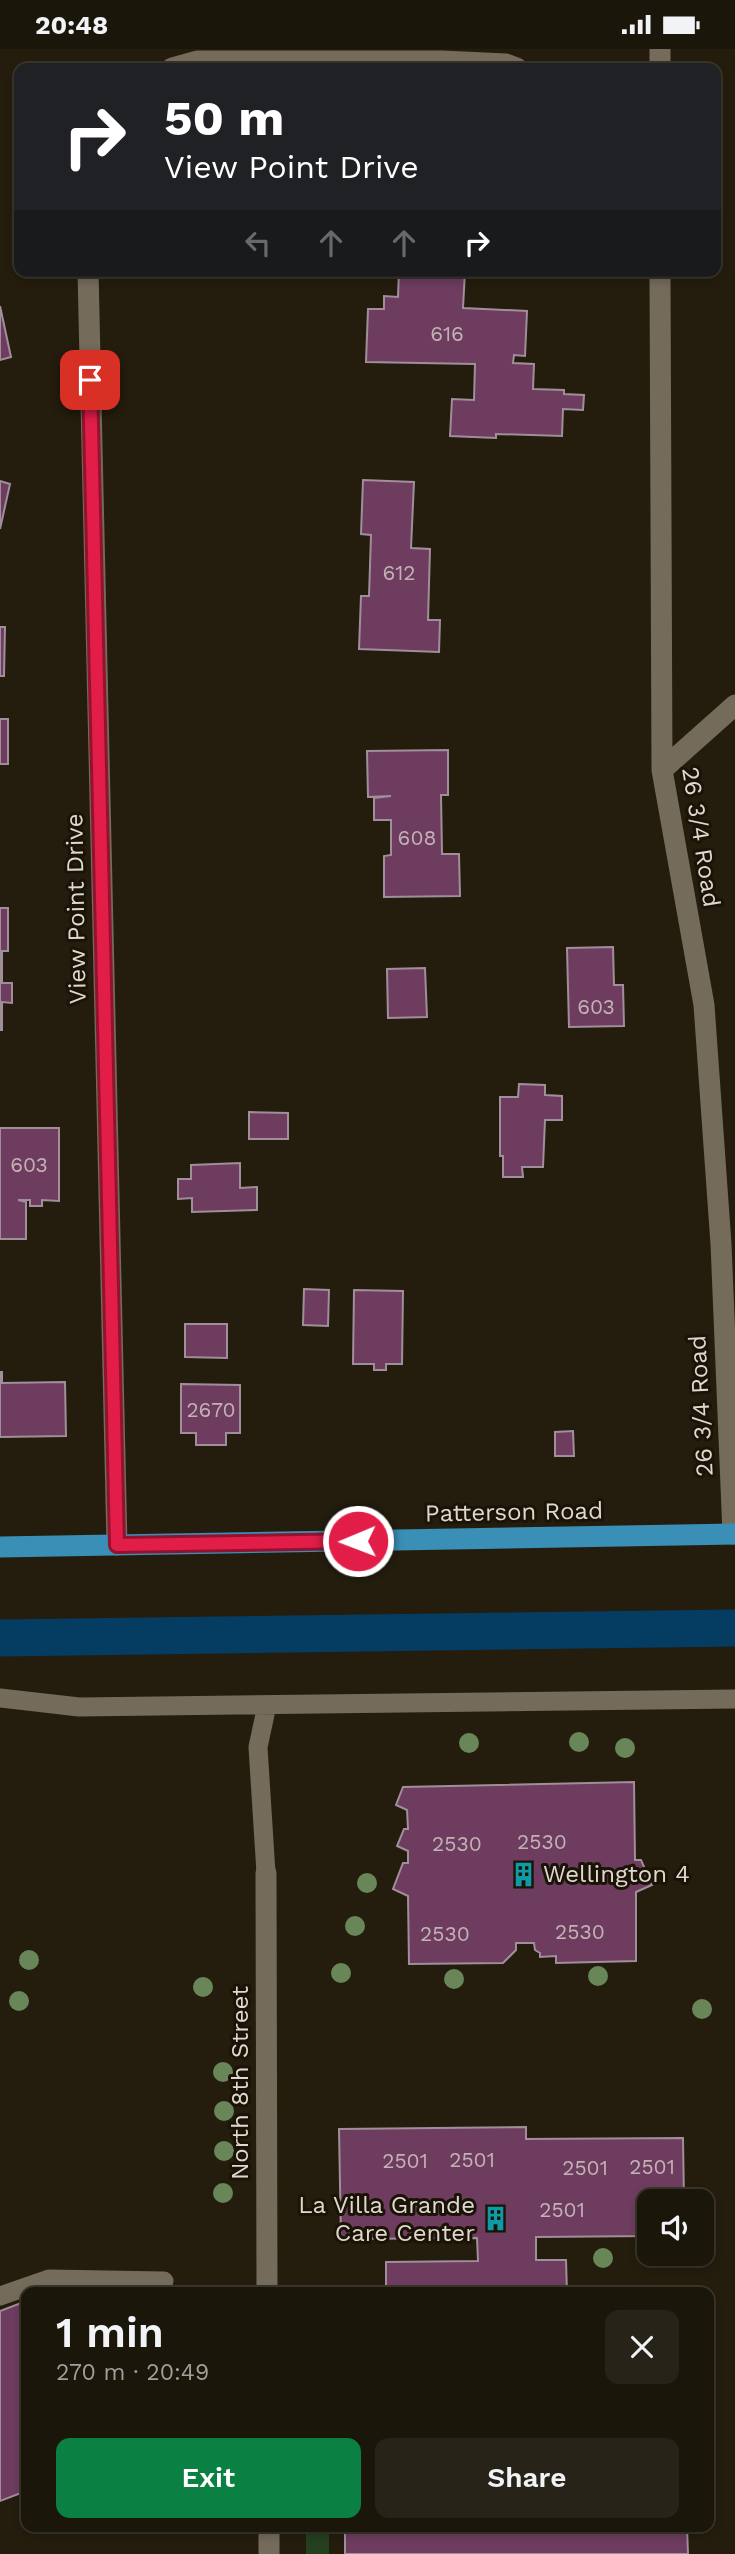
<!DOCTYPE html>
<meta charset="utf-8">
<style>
:root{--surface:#1b160a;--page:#282318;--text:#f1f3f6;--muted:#a09f9c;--line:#39352b;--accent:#0b8043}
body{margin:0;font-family:"Work Sans",sans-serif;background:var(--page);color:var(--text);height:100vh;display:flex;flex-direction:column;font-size:26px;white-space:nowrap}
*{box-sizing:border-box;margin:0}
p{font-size:23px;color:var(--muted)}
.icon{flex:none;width:38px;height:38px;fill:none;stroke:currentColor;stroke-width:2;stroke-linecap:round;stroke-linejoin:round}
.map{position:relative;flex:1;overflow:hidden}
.drawer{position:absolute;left:21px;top:2238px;width:693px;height:245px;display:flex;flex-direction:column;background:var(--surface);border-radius:14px;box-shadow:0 4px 10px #0003,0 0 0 2px var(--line)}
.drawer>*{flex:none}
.top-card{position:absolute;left:14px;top:14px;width:707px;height:214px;border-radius:14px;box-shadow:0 4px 10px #0003,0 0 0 2px var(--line);background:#202124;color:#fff;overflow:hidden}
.buttons{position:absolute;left:637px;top:2140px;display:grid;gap:14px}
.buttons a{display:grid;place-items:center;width:77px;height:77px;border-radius:14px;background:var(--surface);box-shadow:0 4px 10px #0003,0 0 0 2px var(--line);font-size:35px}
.pin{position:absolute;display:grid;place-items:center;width:60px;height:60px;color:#fff;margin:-30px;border-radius:14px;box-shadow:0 4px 10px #0006}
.me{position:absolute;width:77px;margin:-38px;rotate:269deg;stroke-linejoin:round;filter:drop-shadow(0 0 5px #0008)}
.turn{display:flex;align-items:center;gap:24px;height:147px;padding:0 35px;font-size:32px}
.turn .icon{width:91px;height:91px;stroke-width:2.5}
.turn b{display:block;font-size:49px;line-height:60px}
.lanes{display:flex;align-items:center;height:66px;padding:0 35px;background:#0003;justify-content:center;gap:35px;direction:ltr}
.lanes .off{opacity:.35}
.round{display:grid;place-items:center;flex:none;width:74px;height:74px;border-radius:14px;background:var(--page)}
.head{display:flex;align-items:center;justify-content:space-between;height:119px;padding:0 35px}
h1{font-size:42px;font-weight:600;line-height:52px}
.button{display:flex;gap:14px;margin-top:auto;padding:14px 35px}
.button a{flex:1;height:80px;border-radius:14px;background:var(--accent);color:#fff;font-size:28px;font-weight:600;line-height:80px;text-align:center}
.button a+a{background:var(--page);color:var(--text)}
.status{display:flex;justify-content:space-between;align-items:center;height:49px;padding:0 35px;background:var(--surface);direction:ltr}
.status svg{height:19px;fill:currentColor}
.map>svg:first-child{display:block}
.green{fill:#24401f}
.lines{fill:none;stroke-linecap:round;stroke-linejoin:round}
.canal{stroke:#053c62;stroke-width:37}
.building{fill:#6d3c5f;stroke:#a08e9a;stroke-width:2}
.lane{stroke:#746b5b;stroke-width:19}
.street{stroke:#746b5b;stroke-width:21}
.primary{stroke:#3a8fb6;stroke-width:21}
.tree{fill:#688658}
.route-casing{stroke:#92132f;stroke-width:18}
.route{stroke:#e11d48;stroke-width:12}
.labels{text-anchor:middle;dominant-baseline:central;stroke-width:6;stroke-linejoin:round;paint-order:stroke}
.number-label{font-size:21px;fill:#c2b2b4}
.street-label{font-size:24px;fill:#ded9d0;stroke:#1b1406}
.poi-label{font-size:24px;fill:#ded9d0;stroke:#1b1406;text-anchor:start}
</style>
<div class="status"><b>20:48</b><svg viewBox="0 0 49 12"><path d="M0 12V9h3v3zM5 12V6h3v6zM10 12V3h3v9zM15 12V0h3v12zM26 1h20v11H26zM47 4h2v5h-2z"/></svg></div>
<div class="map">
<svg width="735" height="2505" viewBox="0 0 735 2505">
<rect width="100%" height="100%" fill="#241d0e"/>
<!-- green -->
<path class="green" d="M306 2478H329V2505H306Z"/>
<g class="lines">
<!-- canal -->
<path class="canal" d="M0 1589 735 1579"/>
</g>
<!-- building -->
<path class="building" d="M399 222H465L463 259 527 262 525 307 514 306 513 314 534 315 533 340 564 341V345L584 346 583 361 563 360 562 387 496 385V389L450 387 452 350 474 351 475 315 366 313 368 260H384V247L398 248Z
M0 257 11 308 0 311Z
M363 431 414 433 411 499 430 500 428 571H440L439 603 359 600 361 547H369L371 486 361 485Z
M0 432 10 435 0 480Z
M0 578H5L4 627H0Z
M0 670H8V715H0Z
M448 701V746H441L442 805H459L460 847 384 848V807L391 806V771H374V749L391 747 368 748 367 702Z
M0 859H8V902H2V934H12V954L2 953V981H0Z
M613 898 614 936H623L624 977 569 978 567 899Z
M425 919 427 968 388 969 387 920Z
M519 1035 545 1036V1046L562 1047V1071H545L543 1118H522L523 1128H503V1107H500V1048H518Z
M249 1063 288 1064V1090H249Z
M0 1079H59V1152L42 1151V1157H30V1151H18L26 1153V1190H0Z
M240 1114V1139L257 1138V1161L192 1163V1149L178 1150V1130H191V1116Z
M304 1240 329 1241 328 1277 303 1276Z
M354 1241 403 1242 402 1315H386V1321H374V1315H353Z
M185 1275H227V1309L185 1308Z
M0 1323H2V1334L65 1333 66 1387 0 1388Z
M181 1335 240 1336V1384H226V1396H196V1384H181Z
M573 1382 574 1407H555V1383Z
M634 1733 635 1811H641L652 1836 636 1843V1912L556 1914V1907L540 1908V1904L535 1901 534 1894H516V1901L503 1914 409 1915 408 1847 393 1840 403 1814H408V1802L397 1797 404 1780H408L407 1761 396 1756 403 1738Z
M526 2078V2090L683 2089 684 2152H649V2187L536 2188V2211H566L567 2244H386V2213L478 2212 477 2189 341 2190 339 2080Z
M21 2254 26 2268V2442L0 2452V2262Z
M345 2478H687L688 2505H345Z"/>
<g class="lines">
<!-- lane -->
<path class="lane" d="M0 1649 79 1658 735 1650
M266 1824 258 1698 267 1656
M0 2247 49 2230 164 2232"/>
<!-- street -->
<path class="street" d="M172 19 197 12H442L506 15 517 19
M660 19V0
M88 222 117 1496
M660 222 662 721 704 956 721 1195 733 1485
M662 721 735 656
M266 1824 267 2244
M269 2478V2505"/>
<!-- primary -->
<path class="primary" d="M0 1498 735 1485"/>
</g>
<!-- trees -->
<g class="tree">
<circle cx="579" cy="1693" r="10"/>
<circle cx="469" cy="1694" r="10"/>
<circle cx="625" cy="1699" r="10"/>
<circle cx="367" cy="1834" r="10"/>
<circle cx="355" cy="1877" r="10"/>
<circle cx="29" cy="1911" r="10"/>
<circle cx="341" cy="1924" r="10"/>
<circle cx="598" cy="1927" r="10"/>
<circle cx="454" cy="1930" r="10"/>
<circle cx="203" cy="1938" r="10"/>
<circle cx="19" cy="1952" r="10"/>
<circle cx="702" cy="1960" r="10"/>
<circle cx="223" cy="2023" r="10"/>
<circle cx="224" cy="2062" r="10"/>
<circle cx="224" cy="2102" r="10"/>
<circle cx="223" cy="2144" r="10"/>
<circle cx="603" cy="2209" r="10"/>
</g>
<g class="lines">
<defs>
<path id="route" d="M90 331 117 1496 358 1492"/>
</defs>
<!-- route casing -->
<use href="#route" class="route-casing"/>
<!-- route -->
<use href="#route" class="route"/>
</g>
<!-- icons -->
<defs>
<symbol id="building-bare" viewBox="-9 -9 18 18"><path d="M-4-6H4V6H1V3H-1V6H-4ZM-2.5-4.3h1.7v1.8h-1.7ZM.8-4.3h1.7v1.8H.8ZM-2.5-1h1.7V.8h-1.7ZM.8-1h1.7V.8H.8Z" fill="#0f9aa8" stroke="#1b1406" stroke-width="2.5" paint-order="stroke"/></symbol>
</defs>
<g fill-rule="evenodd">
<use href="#building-bare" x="506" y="1808" width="35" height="35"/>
<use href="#building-bare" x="478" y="2152" width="35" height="35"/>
</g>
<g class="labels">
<!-- number labels -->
<g class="number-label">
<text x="447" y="284">616</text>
<text x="399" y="523">612</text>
<text x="417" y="788">608</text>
<text x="596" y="957">603</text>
<text x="29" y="1115">603</text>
<text x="211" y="1360">2670</text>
<text x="542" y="1792">2530</text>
<text x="457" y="1794">2530</text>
<text x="580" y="1882">2530</text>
<text x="445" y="1884">2530</text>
<text x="472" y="2110">2501</text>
<text x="405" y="2111">2501</text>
<text x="652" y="2117">2501</text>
<text x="585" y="2118">2501</text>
<text x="562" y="2160">2501</text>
</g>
<!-- street labels -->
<g class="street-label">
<text transform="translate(701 788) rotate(81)">26 3/4 Road</text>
<text transform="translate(76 860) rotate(-91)">View Point Drive</text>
<text transform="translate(701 1357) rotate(-93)">26 3/4 Road</text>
<text transform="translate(514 1463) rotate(-1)">Patterson Road</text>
<text transform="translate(240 2034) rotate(-90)">North 8th Street</text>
</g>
<!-- poi labels -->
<g class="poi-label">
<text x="543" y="1825">Wellington 4</text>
<text x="475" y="2156" text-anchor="end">La Villa Grande<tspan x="475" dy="28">Care Center</tspan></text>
</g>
</g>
</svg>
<div class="buttons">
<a><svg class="icon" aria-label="sound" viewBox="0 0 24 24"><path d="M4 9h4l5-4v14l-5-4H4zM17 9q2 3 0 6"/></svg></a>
</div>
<div class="pin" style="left:90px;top:331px;background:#d93025"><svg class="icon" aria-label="arrive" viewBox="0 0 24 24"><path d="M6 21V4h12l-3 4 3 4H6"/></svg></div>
<svg class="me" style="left:358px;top:1492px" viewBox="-20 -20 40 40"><circle r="17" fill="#e11d48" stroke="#fff" stroke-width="3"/><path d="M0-11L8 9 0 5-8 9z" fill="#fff"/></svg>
<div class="top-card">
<div class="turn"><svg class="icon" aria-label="right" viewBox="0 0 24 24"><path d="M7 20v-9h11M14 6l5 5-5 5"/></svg><div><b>50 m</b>View Point Drive</div></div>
<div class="lanes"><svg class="icon off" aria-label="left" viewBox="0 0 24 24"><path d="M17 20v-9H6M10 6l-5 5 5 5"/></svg><svg class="icon off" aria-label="ahead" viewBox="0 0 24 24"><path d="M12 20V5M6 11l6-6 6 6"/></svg><svg class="icon off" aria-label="ahead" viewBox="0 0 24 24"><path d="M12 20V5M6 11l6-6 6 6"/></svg><svg class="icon" aria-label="right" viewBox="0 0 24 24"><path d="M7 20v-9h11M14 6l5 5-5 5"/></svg></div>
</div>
<section class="drawer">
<div class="head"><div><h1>1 min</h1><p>270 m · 20:49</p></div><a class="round"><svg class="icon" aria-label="close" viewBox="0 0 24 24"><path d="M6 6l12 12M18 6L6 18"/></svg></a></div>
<div class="button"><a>Exit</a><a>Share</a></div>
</section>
</div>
